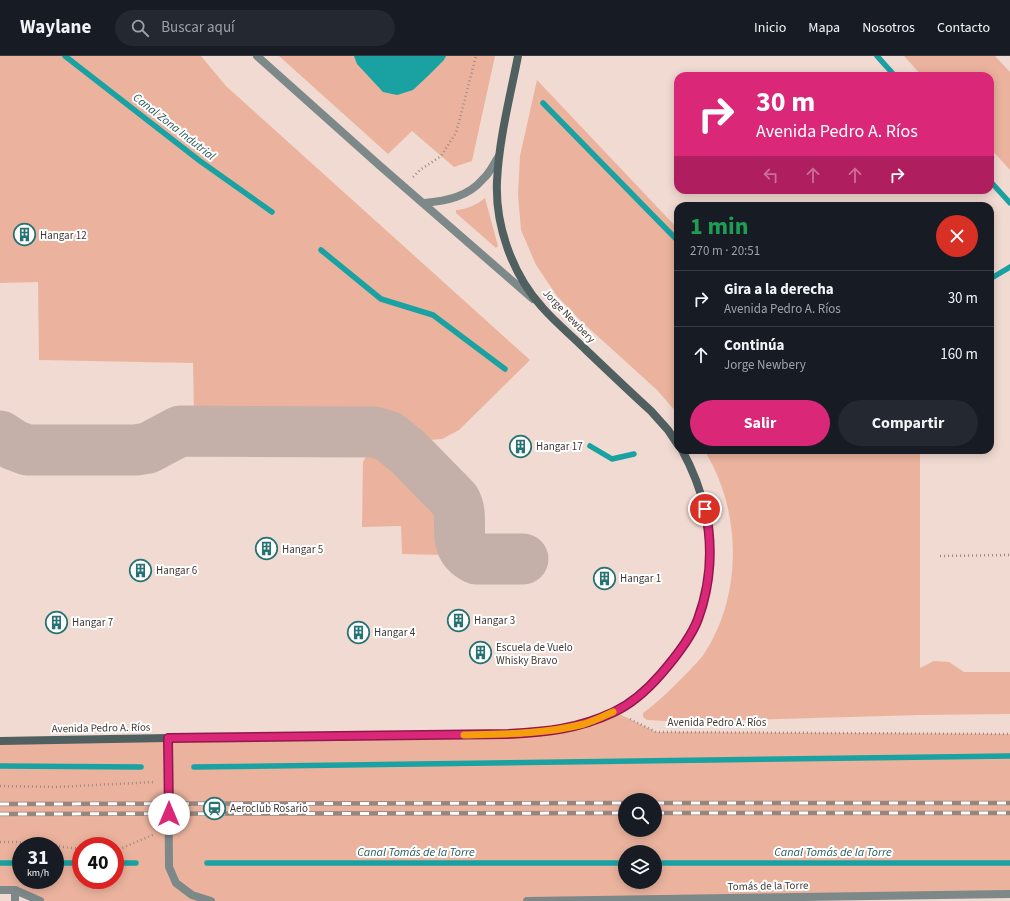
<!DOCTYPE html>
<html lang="es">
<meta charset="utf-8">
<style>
:root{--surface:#171b24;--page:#242831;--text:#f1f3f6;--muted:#9ea1a6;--line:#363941;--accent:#db2777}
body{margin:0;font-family:"Source Sans 3",sans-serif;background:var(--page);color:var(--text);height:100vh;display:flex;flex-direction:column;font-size:15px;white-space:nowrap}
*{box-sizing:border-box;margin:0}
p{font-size:13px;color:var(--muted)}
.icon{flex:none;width:22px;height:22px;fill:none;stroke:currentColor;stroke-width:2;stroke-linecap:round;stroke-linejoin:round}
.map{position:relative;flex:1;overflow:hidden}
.side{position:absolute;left:674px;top:146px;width:320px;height:252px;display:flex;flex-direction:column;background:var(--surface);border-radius:12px;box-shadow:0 2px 10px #0003}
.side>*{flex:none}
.banner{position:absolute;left:674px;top:16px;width:320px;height:122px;border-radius:12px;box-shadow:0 2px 10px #0003;background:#db2777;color:#fff;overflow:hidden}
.tools{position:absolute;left:618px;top:737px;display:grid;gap:8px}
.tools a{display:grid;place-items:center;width:44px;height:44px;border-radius:50%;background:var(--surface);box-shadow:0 2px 10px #0003;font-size:20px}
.speed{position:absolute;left:12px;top:781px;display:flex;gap:8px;font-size:20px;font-weight:700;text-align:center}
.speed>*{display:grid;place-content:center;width:52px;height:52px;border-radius:50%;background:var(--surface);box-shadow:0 2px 10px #0003;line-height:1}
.speed small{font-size:10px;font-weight:400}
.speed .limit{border:6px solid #d22;background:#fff;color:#111}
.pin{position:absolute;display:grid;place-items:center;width:34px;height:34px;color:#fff;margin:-17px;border:2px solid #fff;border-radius:50%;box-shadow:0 1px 4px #0007}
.me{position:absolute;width:44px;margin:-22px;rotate:0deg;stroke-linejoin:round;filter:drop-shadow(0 0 3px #0008)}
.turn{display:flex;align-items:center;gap:14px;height:84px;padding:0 16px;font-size:18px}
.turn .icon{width:52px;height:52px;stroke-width:2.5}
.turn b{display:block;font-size:28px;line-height:34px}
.lanes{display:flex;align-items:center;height:38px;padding:0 16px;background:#0003;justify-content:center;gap:20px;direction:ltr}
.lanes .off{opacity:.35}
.round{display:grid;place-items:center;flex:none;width:42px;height:42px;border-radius:21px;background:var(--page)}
.head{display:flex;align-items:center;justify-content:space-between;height:68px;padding:0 16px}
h1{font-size:24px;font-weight:700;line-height:30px;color:#1e9e55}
.button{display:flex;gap:8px;margin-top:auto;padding:8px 16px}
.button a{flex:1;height:46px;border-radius:24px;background:var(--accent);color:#fff;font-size:16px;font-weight:700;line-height:46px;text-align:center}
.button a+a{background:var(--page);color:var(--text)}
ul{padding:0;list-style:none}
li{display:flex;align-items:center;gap:12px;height:56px;padding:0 16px;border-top:1px solid var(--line)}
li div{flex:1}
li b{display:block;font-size:15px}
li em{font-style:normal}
header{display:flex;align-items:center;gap:24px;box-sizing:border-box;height:56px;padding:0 20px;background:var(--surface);border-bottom:1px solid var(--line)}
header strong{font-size:19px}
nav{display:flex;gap:22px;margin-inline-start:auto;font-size:14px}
.search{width:280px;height:36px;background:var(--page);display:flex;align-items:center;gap:10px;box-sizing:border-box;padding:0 14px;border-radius:22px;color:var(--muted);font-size:15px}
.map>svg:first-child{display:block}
.green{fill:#ebb39e;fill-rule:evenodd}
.water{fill:#1aa1a2}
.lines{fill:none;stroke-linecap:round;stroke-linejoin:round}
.stream{stroke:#1aa1a2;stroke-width:5.5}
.taxiway{stroke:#c4b0a8;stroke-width:51}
.path{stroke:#9a8a84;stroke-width:2.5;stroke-dasharray:1 3;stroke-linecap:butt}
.service{stroke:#7d8888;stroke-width:8}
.minor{stroke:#7d8888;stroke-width:8}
.tertiary{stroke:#7d8888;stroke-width:8}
.secondary{stroke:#505f5f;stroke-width:8}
.rail-casing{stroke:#968680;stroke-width:4.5}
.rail{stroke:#fff;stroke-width:3;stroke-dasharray:9;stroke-linecap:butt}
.route-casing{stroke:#8e194d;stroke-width:10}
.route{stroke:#db2777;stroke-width:7}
.slow{stroke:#f59e0b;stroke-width:7}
.labels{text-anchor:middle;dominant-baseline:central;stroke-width:4;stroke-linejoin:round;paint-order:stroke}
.poi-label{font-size:11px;fill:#423936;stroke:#fff;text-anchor:start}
.street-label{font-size:11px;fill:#423936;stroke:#fff}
.water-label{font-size:12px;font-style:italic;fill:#2a5c5d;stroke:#fff}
</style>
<header>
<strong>Waylane</strong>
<div class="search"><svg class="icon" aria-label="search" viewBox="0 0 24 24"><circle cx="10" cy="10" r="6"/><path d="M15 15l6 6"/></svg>Buscar aquí</div>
<nav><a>Inicio</a><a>Mapa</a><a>Nosotros</a><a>Contacto</a></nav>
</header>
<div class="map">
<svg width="1010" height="845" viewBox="0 0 1010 845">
<rect width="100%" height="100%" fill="#f1dad1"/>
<!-- green -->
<path class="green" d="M0 0H201L226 30 530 304 459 374 442 383 428 384 416 383 399 368 388 363 194 360 193 307 39 304 38 226 0 227Z
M279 0H495L472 105 454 111 412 75 388 98Z
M904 0H995L1010 16V114L990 92V20H922Z
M537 24 678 173V358L657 334 582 266 557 240 536 209 521 174 518 138 520 100Z
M485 142 498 190 496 192 456 157V154C468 153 476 149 485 142Z
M704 394H920V612L934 605 949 606 964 616H1010V658L920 659 713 665H665L647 664 643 661V657C660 645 675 629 690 614 694 609 700 604 704 598 743 539 742 454 704 394Z
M375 397 388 399 416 426 444 456 443 499 402 498 401 470 362 471 363 406 367 399Z
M615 656 656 676 1010 678V838L527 845H40L0 834V685L548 676ZM625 744H655V774H625ZM21 790H55V824H21ZM81 790H115V824H81ZM625 796H655V826H625Z"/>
<!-- water -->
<path class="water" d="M354 0H446L444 4 428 20 413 34 397 39 383 36 357 8Z"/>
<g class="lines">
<!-- stream -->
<path class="stream" d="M65 0 200 105 272 156
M877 0 895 20
M543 47 678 185
M990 125 1010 147
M321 194 381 243 433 259 505 313
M990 223 1010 211
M590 390 612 403 634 398
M0 710 141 711
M194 711 1010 700
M0 807H21
M55 807H81
M115 807H136
M207 807H625
M655 807H1010"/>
<!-- taxiway -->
<path class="taxiway" d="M0 380 14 389 27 394H136L148 392 180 375 374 376 388 380 408 396 455 444C467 465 448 489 476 503H523"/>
<!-- path -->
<path class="path" d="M413 121 420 114 441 100 456 77 476 0
M940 500 1010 499
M630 663 656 676 1010 678
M0 730 57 731 155 726
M0 786H16L51 790
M55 790 81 793
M115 795 155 778"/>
<!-- service -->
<path class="service" d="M257 0 379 109 533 243
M424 147C446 145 468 141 483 123 490 117 494 107 499 100"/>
<!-- minor -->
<path class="minor" d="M15 834V845
M527 845 1010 838"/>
<!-- tertiary -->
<path class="tertiary" d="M168 682 169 811 176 827 192 839 211 845
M0 834H15L40 845"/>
<!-- secondary -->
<path class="secondary" d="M518 0C510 41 499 83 497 125 495 169 512 218 542 251 555 266 571 279 585 293 607 314 629 335 651 355L668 374 678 389
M0 685 168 682 508 678C546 676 579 673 614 656 633 647 649 631 663 616 675 601 691 581 698 563 719 506 711 447 682 394"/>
<defs>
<path id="rail" d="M655 747H1010
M0 748 625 747
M655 757H1010
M0 758 625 757"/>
</defs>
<!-- rail casing -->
<use href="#rail" class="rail-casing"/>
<!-- rail -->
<use href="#rail" class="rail"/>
</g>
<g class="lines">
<defs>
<path id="route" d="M169 758 168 682 508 678C547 676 578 673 614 656 631 648 648 633 661 618 674 603 691 582 698 563 711 528 713 489 705 453"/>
</defs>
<!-- route casing -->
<use href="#route" class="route-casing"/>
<!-- route -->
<use href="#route" class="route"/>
<!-- slow -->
<path class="slow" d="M464 679C504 678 545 678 584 668 594 665 604 660 613 656"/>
</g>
<!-- icons -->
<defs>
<symbol id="building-ring" viewBox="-11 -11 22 22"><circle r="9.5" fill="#fff" stroke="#277273" stroke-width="1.5"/><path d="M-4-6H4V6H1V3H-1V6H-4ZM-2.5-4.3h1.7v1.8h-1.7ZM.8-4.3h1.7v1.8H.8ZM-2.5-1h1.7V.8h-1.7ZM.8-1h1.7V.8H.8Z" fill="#277273"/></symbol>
<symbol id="station-ring" viewBox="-11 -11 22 22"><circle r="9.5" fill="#fff" stroke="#277273" stroke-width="1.5"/><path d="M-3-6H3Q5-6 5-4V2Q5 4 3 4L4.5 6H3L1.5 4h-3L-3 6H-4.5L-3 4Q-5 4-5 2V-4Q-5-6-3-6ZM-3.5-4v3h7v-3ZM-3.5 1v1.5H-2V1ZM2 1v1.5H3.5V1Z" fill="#277273"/></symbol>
</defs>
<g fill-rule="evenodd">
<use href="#building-ring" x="12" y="166" width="25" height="25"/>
<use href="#building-ring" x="508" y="378" width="25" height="25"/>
<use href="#building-ring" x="254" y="480" width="25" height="25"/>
<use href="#building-ring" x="128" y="502" width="25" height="25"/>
<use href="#building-ring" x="592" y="510" width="25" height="25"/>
<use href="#building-ring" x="446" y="552" width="25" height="25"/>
<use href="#building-ring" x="44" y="554" width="25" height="25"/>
<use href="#building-ring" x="346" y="564" width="25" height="25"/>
<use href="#building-ring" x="468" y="584" width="25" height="25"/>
<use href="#station-ring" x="202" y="740" width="25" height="25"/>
</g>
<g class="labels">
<!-- poi labels -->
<g class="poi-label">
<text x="40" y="179">Hangar 12</text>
<text x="536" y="390">Hangar 17</text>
<text x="282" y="493">Hangar 5</text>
<text x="156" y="514">Hangar 6</text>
<text x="620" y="522">Hangar 1</text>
<text x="474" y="564">Hangar 3</text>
<text x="72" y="566">Hangar 7</text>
<text x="374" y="576">Hangar 4</text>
<text x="496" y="591">Escuela de Vuelo<tspan x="496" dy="13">Whisky Bravo</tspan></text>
<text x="230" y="752">Aeroclub Rosario</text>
</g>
<!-- street labels -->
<g class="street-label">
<text transform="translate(569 260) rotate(46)">Jorge Newbery</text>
<text x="717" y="666">Avenida Pedro A. Ríos</text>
<text transform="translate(101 672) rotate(-1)">Avenida Pedro A. Ríos</text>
<text transform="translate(768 830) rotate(-1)">Tomás de la Torre</text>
</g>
<!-- water labels -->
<g class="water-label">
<text transform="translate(174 71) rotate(38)">Canal Zona Indutrial</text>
<text x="416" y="796">Canal Tomás de la Torre</text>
<text x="833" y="796">Canal Tomás de la Torre</text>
</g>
</g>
</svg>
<div class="tools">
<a><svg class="icon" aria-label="search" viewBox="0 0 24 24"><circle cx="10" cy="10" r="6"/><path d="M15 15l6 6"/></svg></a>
<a><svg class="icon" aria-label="layers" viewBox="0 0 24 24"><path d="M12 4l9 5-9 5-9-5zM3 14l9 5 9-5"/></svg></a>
</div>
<div class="speed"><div>31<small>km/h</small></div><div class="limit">40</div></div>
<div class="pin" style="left:705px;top:453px;background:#d93025"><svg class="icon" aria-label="arrive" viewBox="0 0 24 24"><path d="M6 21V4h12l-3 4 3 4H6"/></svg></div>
<svg class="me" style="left:169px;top:758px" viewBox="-20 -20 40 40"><circle r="19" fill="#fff"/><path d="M0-13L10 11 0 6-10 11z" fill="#db2777"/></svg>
<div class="banner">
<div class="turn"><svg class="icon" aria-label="right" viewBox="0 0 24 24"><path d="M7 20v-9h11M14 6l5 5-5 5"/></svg><div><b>30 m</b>Avenida Pedro A. Ríos</div></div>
<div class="lanes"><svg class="icon off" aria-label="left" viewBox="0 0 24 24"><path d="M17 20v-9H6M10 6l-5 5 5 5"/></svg><svg class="icon off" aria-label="ahead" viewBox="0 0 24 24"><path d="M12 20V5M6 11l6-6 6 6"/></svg><svg class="icon off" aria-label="ahead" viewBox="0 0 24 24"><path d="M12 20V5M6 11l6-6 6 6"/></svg><svg class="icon" aria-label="right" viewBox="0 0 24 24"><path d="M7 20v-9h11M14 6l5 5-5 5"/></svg></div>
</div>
<section class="side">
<div class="head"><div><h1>1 min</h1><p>270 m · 20:51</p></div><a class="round" style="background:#d93025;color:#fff"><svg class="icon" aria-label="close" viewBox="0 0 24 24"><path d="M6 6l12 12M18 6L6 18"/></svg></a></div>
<ul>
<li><svg class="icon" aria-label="right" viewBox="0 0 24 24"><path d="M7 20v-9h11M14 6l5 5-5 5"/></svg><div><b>Gira a la derecha</b><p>Avenida Pedro A. Ríos</p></div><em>30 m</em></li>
<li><svg class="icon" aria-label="ahead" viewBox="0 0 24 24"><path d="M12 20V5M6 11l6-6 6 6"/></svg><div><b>Continúa</b><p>Jorge Newbery</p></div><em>160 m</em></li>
</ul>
<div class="button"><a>Salir</a><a>Compartir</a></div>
</section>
</div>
